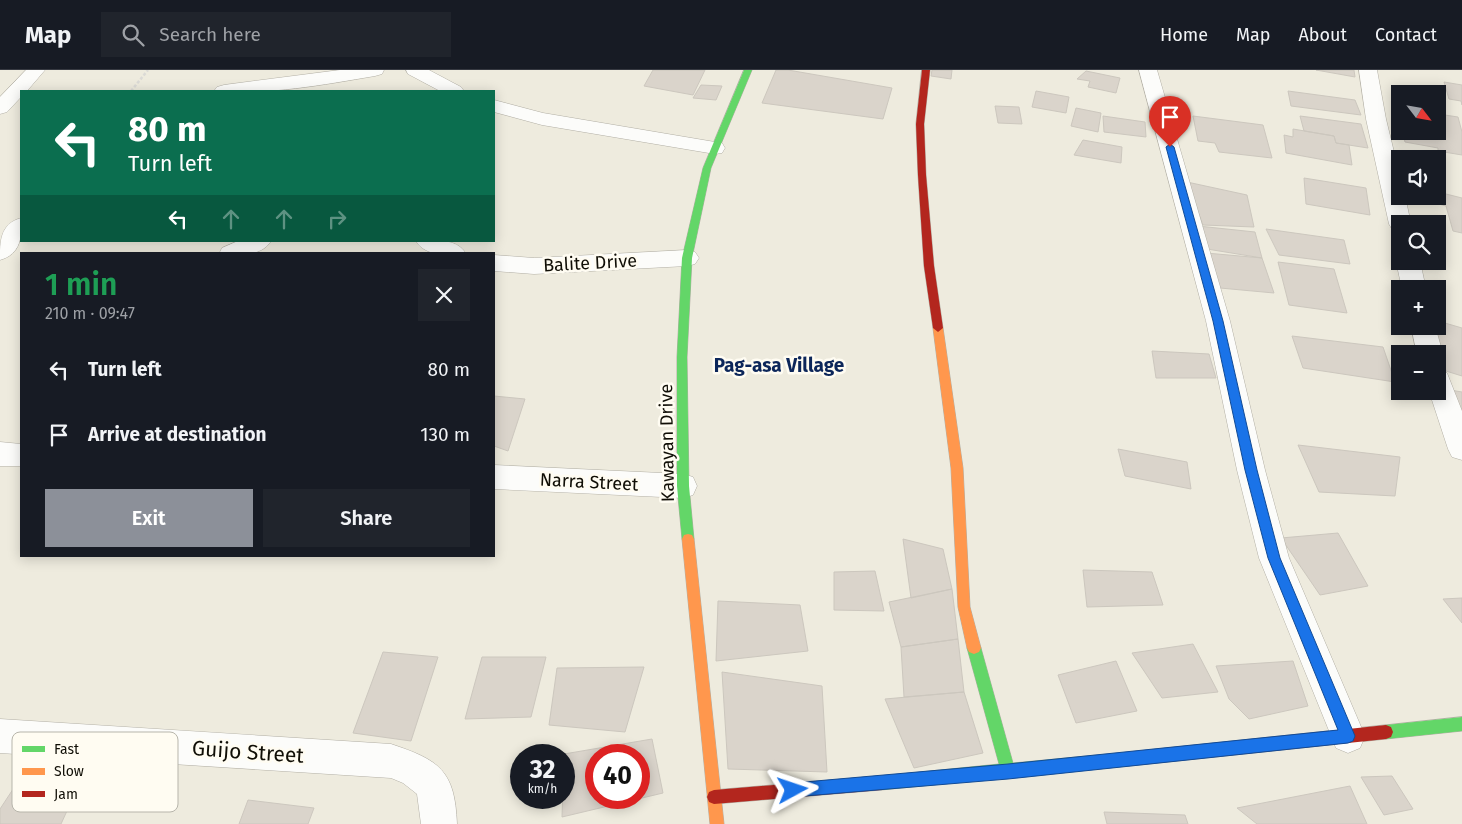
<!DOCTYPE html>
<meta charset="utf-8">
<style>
:root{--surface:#171b24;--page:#20242c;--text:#f1f3f6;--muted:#9ea1a6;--line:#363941;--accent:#8c9099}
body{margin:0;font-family:"Fira Sans",sans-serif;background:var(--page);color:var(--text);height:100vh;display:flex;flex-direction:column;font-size:19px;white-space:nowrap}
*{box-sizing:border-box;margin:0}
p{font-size:16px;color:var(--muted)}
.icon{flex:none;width:28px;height:28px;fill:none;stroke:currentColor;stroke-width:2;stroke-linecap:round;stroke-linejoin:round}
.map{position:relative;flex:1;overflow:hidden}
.side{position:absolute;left:20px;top:182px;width:475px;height:305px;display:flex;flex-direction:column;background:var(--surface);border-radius:0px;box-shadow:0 2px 12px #0003}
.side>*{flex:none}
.hud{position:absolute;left:20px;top:20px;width:475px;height:152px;border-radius:0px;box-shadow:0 2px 12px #0003;background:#0b6e4f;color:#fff;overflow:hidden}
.needle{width:32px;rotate:121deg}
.controls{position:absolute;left:1391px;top:15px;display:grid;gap:10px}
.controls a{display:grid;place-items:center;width:55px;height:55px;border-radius:0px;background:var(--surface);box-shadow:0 2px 12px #0003;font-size:25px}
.speed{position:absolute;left:510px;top:674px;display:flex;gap:10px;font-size:25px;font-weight:700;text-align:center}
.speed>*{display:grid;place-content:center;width:65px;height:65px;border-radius:50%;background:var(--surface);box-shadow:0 2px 12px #0003;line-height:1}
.speed small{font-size:12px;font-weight:400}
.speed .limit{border:8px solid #d22;background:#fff;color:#111}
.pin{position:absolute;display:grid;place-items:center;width:42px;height:42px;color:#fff;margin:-51px -21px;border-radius:50% 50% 50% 0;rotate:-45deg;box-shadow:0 0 5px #0007}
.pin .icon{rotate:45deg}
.me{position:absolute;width:55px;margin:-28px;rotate:85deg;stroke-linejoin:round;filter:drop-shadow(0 0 4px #0008)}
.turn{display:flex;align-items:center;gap:18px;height:105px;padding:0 25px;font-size:22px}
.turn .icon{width:65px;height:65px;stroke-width:2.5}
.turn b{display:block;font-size:35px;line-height:42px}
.lanes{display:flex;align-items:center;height:48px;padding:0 25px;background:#0003;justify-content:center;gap:25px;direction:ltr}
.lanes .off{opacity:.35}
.round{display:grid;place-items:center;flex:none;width:52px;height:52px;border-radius:0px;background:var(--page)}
.summary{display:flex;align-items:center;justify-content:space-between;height:85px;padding:0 25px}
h1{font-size:30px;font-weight:600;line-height:38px;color:#1e9e55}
.button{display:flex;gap:10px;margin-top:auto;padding:10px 25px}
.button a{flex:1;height:58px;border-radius:0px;background:var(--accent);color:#fff;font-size:20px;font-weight:600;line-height:58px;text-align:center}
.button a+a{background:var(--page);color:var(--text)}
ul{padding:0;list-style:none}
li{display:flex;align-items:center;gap:15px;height:65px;padding:0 25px}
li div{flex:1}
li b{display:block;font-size:19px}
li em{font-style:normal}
header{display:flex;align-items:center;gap:30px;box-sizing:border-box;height:70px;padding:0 25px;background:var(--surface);border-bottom:1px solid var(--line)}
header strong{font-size:24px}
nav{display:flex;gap:28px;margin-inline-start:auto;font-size:18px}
.search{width:350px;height:45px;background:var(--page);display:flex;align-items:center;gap:12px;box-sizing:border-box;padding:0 18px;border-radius:0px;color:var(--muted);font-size:19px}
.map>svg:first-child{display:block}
.building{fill:#dad4cb;stroke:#ccc7be;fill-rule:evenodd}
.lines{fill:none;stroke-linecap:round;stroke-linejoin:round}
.street-casing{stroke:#b2afa5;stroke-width:1}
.fast-casing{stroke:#b2afa5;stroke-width:1}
.slow-casing{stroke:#b2afa5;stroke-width:1}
.jam-casing{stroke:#b2afa5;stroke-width:1}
.path{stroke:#dbdad6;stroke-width:2.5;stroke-dasharray:3 2;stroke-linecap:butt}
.street{fill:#fcfcfa;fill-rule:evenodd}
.fast{fill:#63d668;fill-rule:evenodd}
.slow{fill:#ff974d;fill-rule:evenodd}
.jam{fill:#b3261e;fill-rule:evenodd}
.route{fill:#1a73e8;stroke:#114b97}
.labels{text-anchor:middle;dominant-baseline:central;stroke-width:5;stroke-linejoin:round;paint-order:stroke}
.street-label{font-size:18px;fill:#100e06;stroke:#fffcf2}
.neighbourhood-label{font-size:19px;font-weight:bold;fill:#0c265a;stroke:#fffcf2}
.near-street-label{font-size:21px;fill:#100e06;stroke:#fffcf2}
.key{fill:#fffcf2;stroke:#b7b5ab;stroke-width:1}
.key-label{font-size:14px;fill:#100e06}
</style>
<header>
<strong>Map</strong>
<div class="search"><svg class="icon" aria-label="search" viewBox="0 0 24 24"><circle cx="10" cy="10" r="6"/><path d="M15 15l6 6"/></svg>Search here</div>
<nav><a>Home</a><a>Map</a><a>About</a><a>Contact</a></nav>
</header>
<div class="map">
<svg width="1462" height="754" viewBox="0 0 1462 754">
<rect width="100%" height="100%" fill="#eeebde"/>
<!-- building -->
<path class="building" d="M653 0H705L693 25 644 16Z
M776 0H788L892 18 883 49 762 33Z
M932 0H952L951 9 931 6Z
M1316 0H1354L1355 7Z
M1086 1 1120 8 1116 23 1088 17 1090 11 1077 9Z
M1444 12 1462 15V35L1461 31 1449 29Z
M701 15 722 16 716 30 693 28Z
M1036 21 1069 27 1066 43 1032 37Z
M1288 21 1355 30 1361 45 1291 36Z
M995 36 1019 37 1022 54 998 53Z
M1076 38 1101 43 1098 62 1071 56Z
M1438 44 1458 47 1462 62V85L1438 81V78L1405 72 1402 61H1438Z
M1103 46 1145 52 1146 67 1104 62Z
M1193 46 1263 55 1272 88 1219 82 1215 73 1198 71Z
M1300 46 1361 54 1368 78 1336 73 1334 66 1304 61Z
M1293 59 1334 66 1336 73 1349 75 1352 95 1286 83 1284 65 1293 67Z
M1083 70 1122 77 1121 93 1074 85Z
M1304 108 1366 118 1370 145 1306 134Z
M1187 112 1247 125 1254 157 1203 155Z
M1438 122 1462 128V163L1453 161 1446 136 1421 129V126H1438Z
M1198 156 1255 162 1262 188 1207 179Z
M1266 159 1344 170 1350 194 1279 185Z
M1206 183 1262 188 1274 223 1220 218Z
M1278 192 1334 199 1347 243 1289 235Z
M1438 251 1462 258V306L1446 301 1435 256H1438Z
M1292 266 1383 277 1395 312 1303 298Z
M1152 281 1209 284 1216 308H1156Z
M1450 320 1462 322V345Z
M494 326 525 329 508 381 494 376Z
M1298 375 1400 387 1395 426 1319 422Z
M1118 379 1187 392 1191 419 1125 406Z
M1338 463 1368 516 1320 525 1281 468Z
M903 469 943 479 952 519 911 528Z
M1083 500 1152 502 1163 535 1087 537Z
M875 501 884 541 834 540V502Z
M952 519 958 569 901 577 889 532Z
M1462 528V553L1443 529Z
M718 531 800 535 808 581 716 591Z
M958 569 964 622 904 627 901 577Z
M1193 574 1218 622 1162 628 1132 583Z
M383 582 438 587 411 671 353 663Z
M482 587H546L531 647 465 649Z
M1116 591 1137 641 1076 653 1058 605Z
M1293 591 1308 636 1249 649 1229 629 1216 596Z
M644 597 625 662 549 655 557 598Z
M722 602 822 616 827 702 728 699Z
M964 622 983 683 914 698 885 629Z
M652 669 663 723 562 747 564 684ZM596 685H639V728H596Z
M1392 706 1413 739 1384 745 1361 707Z
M82 708 61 754H0V739L19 710Z
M1350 716 1367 754H1257L1237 738Z
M248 730 314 738 308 754H239Z
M1104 742 1185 745 1188 754H1107Z"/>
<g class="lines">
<defs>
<path id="street" d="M26 0H45L27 21H21V27L7 42 0 44V27Z
M340 0H384L382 4 375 6C322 15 269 25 214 21L217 17 224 15Z
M406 0H429L461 17 464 21H440L408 4Z
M1139 0H1157L1230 251 1265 400 1289 488 1365 666 1360 678 1348 683 1336 678 1259 488 1237 400 1206 251Z
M1359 0H1377L1386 49 1400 107V126H1405L1411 154H1400V162L1392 159 1389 154 1366 49Z
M494 30 543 43 715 72 722 73 725 78 722 83 715 84 542 55 494 42Z
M21 148C22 167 21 184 0 190 0 171 0 154 21 148Z
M238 171H271C261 188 235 184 219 184L222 178Z
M416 171C432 171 457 167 466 184 450 184 426 188 416 171Z
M687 180 695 182 699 188 695 194 687 196 534 204 494 201V185L534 188Z
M1400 185V191H1420L1426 219H1402L1396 191Z
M1411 256H1435L1443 284 1439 291H1438V284H1417Z
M1438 300 1447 303 1462 341V390L1452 387 1448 379 1429 321H1438Z
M0 372 21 374V396H0Z
M494 395 683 404 693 407 697 416 693 425 683 428 494 419Z
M0 649 391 674C439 690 455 700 457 754H421L417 724 403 713 391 708 0 683Z"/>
<path id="fast" d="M744 0H752L711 98 692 188 687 287 689 416 694 469 692 473 688 474 684 473 682 469 677 416V287L682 188 703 98Z
M974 572 979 574 981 578 1013 693 1129 682 1134 684 1136 689 1134 694 1129 696 881 720 876 718 874 713 876 708 881 706 999 694 967 578 969 574Z
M1462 647V661L1386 669 1381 667 1379 662 1381 657 1386 655Z"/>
<path id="slow" d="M938 254 943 258 963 398 970 537 981 578 979 582 974 584 969 582 967 578 958 537 951 398 933 258Z
M688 464 692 465 694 469 724 754H710L682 469 684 465Z"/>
<path id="jam" d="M922 0H930L924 54 926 105 934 196 943 258 938 262 933 258 924 196 918 105 916 54Z
M1386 655 1391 657 1393 662 1391 667 1386 669 1129 696 1124 694 1122 689 1124 684 1129 682Z
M881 706 886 708 888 713 886 718 881 720 714 734 709 732 707 727 709 722 714 720Z"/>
</defs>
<!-- street casing -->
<use href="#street" class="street-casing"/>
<!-- fast casing -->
<use href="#fast" class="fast-casing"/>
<!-- slow casing -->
<use href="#slow" class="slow-casing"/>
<!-- jam casing -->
<use href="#jam" class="jam-casing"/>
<!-- path -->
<path class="path" d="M131 21 148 0"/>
<!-- street -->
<use href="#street" class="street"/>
<!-- fast -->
<use href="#fast" class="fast"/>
<!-- slow -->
<use href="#slow" class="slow"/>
<!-- jam -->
<use href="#jam" class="jam"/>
</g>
<!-- route -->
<path class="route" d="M1170 74 1174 77 1223 251 1257 400 1280 488 1355 666 1353 671 1348 673 1008 709 793 727 787 725 785 720 787 715 793 713 1008 694 1338 660 1268 488 1245 400 1213 251 1166 77Z"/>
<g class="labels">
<!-- street labels -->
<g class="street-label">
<text transform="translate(590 193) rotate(-3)">Balite Drive</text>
<text transform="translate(667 373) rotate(-91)">Kawayan Drive</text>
<text transform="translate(589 412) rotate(3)">Narra Street</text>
</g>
<!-- neighbourhood labels -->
<g class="neighbourhood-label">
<text x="779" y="295">Pag-asa Village</text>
</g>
<!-- near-street labels -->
<g class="near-street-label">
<text transform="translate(248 682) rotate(4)">Guijo Street</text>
</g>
</g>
<!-- legend -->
<rect x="12" y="662" width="166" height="80" rx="8" class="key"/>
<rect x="22" y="676" width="23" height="6" fill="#63d668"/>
<rect x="22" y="698" width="23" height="7" fill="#ff974d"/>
<rect x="22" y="721" width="23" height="6" fill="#b3261e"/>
<g class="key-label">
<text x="54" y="684">Fast</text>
<text x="54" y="706">Slow</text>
<text x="54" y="729">Jam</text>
</g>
</svg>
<div class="controls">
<a><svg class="needle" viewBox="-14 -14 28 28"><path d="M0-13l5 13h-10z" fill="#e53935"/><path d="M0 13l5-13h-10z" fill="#9ea1a6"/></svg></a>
<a><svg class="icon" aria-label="sound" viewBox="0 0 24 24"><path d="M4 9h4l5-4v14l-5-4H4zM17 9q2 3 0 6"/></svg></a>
<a><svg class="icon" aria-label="search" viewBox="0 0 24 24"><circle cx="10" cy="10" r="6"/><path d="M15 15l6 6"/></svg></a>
<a>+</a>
<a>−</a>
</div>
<div class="speed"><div>32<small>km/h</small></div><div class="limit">40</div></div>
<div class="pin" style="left:1170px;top:77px;background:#d93025"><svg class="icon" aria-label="arrive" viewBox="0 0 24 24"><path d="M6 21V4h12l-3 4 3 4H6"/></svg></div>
<svg class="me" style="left:793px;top:720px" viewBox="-20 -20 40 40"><path d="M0-17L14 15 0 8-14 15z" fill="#1a73e8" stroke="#fff" stroke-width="4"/></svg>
<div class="hud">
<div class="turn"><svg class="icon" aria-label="left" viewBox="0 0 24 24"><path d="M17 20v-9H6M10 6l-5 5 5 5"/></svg><div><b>80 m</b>Turn left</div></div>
<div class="lanes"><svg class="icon" aria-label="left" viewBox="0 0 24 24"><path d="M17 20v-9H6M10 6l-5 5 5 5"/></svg><svg class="icon off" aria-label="ahead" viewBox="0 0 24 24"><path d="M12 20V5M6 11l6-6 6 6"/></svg><svg class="icon off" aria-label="ahead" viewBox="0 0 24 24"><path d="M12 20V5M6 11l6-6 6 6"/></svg><svg class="icon off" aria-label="right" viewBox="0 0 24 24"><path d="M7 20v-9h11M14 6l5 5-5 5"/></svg></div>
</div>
<section class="side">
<div class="summary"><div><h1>1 min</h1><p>210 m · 09:47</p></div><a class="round"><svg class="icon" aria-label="close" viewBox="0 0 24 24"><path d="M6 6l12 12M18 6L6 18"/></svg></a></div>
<ul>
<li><svg class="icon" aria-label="left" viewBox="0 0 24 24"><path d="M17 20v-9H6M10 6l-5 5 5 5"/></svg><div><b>Turn left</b></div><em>80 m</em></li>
<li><svg class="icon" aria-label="arrive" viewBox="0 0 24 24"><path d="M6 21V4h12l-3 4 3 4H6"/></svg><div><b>Arrive at destination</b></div><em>130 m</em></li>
</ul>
<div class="button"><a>Exit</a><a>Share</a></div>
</section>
</div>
